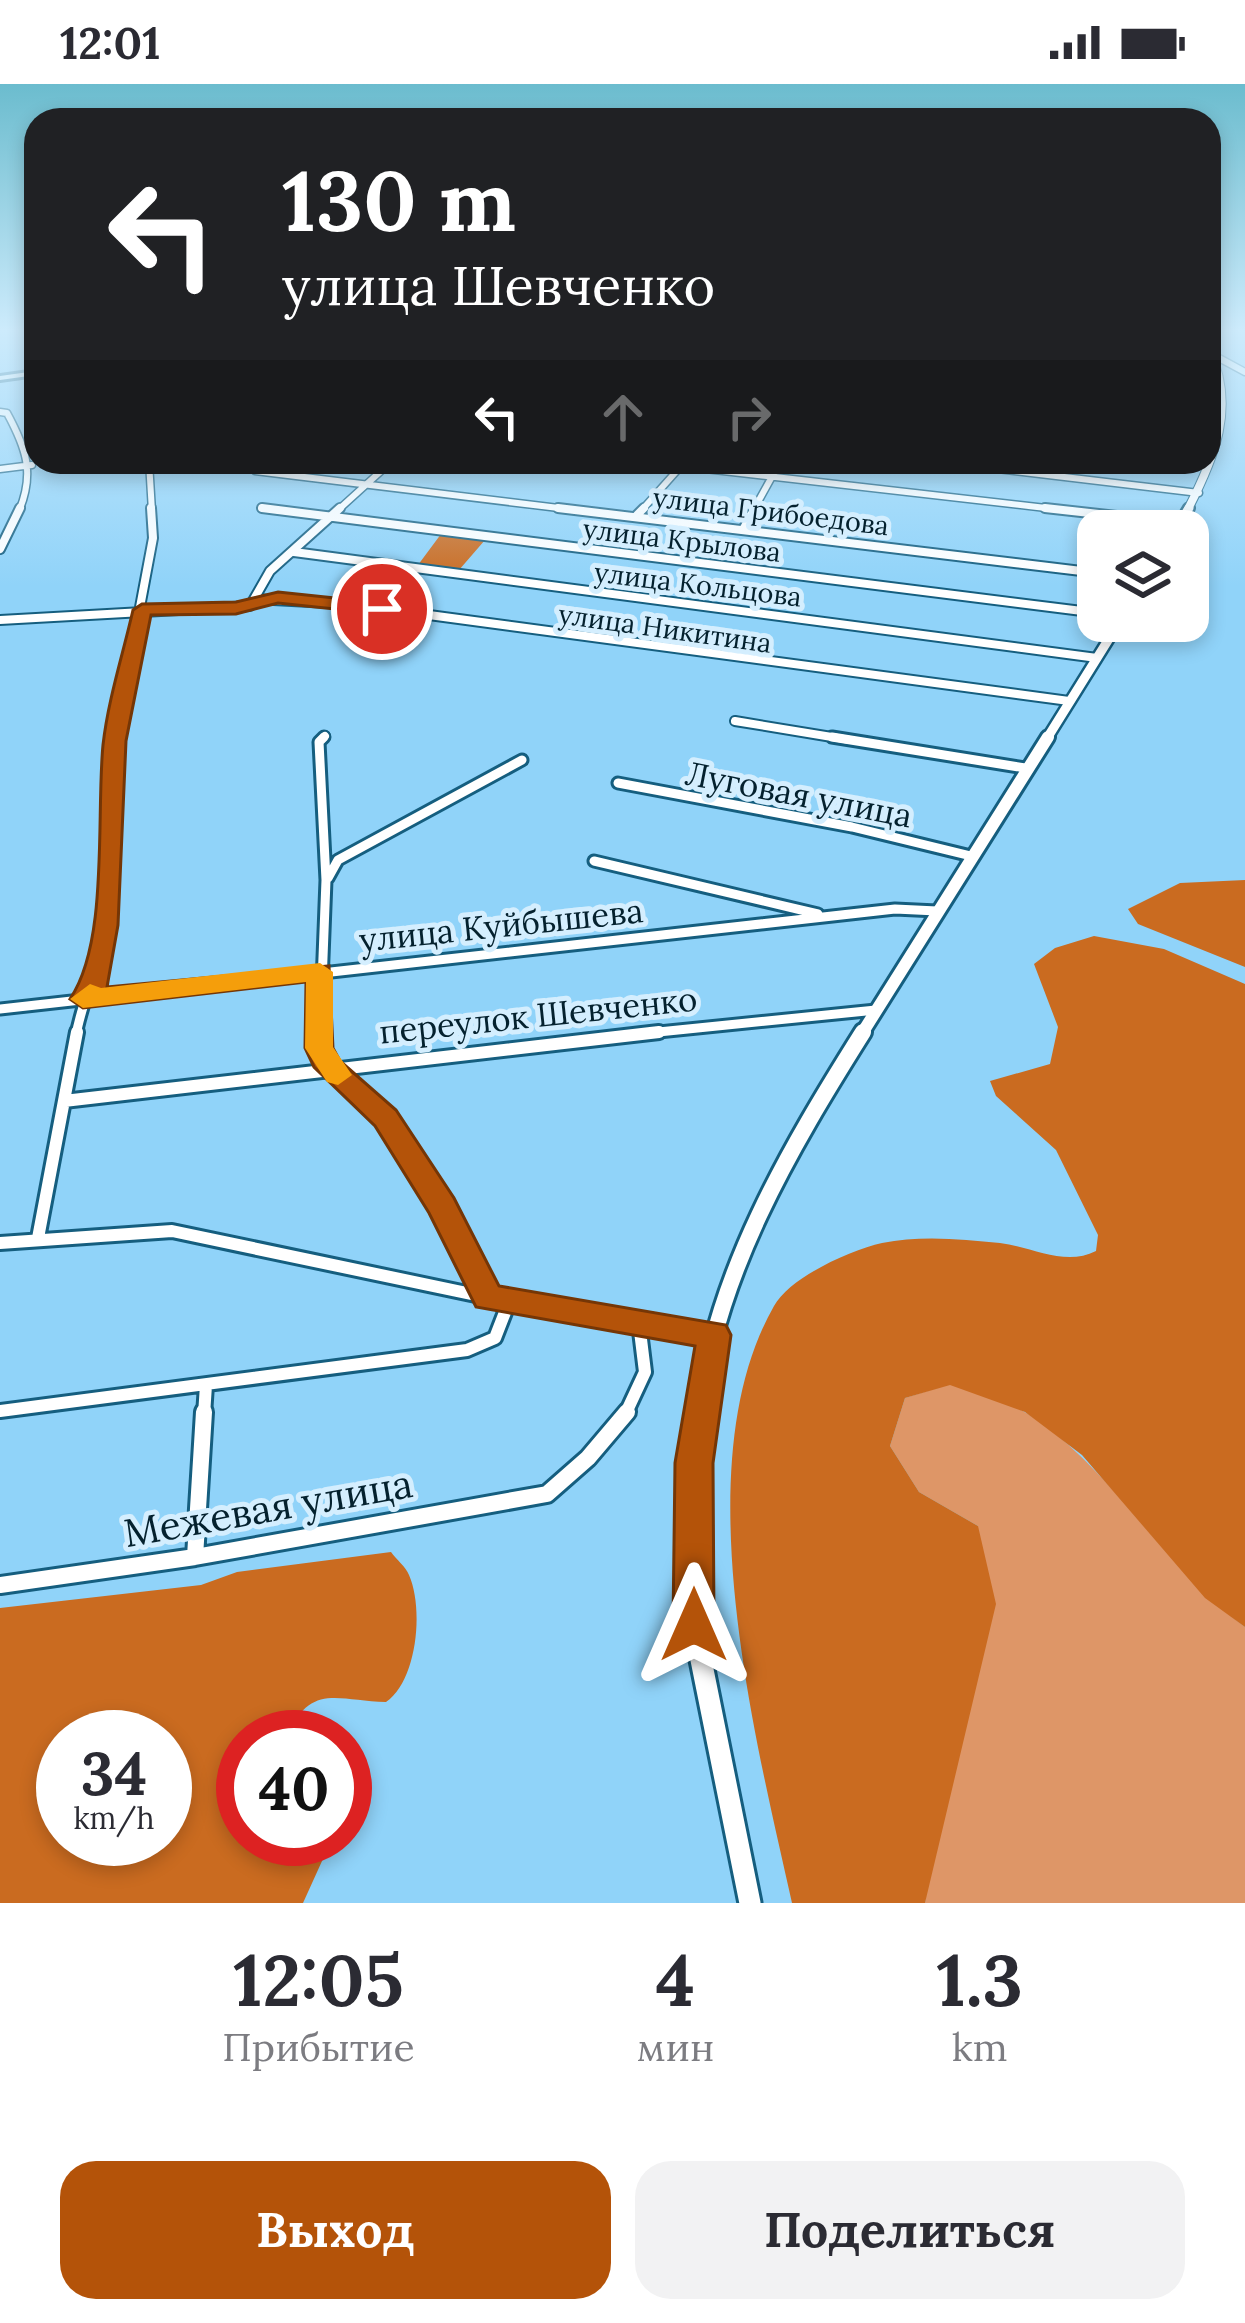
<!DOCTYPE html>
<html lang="ru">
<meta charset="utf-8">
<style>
:root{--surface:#fff;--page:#f2f2f3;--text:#2b2b33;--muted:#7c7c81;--accent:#b45309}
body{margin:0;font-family:Lora,serif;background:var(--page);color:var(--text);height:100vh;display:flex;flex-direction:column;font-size:45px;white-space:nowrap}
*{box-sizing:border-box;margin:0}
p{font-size:39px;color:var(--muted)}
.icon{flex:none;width:66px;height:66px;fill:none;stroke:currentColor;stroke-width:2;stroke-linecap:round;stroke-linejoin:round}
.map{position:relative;height:1819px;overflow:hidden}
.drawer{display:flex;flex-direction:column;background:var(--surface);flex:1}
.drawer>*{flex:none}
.hud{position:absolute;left:24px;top:24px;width:1197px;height:366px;border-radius:36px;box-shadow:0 6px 18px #0003;background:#202124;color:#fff;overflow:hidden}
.fabs{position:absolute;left:1077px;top:426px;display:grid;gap:24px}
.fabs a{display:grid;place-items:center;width:132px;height:132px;border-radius:24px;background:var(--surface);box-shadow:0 6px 18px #0003;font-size:60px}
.speed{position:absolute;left:36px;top:1626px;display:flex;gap:24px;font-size:60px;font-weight:700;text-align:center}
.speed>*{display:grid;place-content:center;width:156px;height:156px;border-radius:50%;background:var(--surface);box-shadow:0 6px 18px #0003;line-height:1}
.speed small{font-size:30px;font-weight:400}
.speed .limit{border:18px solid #d22;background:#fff;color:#111}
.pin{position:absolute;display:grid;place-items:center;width:102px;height:102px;color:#fff;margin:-51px;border:6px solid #fff;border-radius:50%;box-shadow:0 3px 12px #0007}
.me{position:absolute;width:132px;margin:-66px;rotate:0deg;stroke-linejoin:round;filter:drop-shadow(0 0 9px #0008)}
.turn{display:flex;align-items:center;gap:42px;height:252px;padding:0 60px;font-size:54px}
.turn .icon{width:156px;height:156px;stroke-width:2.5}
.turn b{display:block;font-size:84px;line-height:102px}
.lanes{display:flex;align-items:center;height:114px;padding:0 60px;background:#0003;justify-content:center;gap:60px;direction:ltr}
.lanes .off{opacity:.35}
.eta{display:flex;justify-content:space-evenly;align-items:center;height:204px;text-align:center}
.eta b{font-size:72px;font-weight:700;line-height:84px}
.action{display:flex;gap:24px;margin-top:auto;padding:24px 60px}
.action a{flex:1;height:138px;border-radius:36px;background:var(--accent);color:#fff;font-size:48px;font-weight:700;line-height:138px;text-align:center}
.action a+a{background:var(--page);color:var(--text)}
.status{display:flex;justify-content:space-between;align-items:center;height:84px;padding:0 60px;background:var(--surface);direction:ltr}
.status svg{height:33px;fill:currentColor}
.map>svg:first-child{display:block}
.green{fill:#de9667}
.forest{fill:#ca6b20;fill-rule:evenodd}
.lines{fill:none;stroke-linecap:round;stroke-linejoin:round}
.minor-far4-casing{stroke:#155e7f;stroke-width:9}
.minor-far3-casing{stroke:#155e7f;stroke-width:12}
.minor-far2-casing{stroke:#155e7f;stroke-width:15}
.minor-far1-casing{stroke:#155e7f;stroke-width:18}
.minor-casing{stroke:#155e7f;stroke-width:22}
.tertiary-far4-casing{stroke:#155e7f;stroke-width:10}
.tertiary-far3-casing{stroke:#155e7f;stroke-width:14}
.tertiary-far2-casing{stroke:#155e7f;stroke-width:18}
.tertiary-far1-casing{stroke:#155e7f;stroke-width:22}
.tertiary-casing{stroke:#155e7f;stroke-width:27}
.secondary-casing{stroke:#155e7f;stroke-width:6}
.minor-far4{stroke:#fff;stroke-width:6}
.minor-far3{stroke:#fff;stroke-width:8}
.minor-far2{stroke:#fff;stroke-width:9}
.minor-far1{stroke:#fff;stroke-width:12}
.minor{stroke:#fff;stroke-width:16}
.tertiary-far4{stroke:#fff;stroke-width:8}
.tertiary-far3{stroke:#fff;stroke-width:9}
.tertiary-far2{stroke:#fff;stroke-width:12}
.tertiary-far1{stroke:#fff;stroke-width:16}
.tertiary{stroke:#fff;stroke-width:21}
.secondary{fill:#fff;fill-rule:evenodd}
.route{fill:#b45309;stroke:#753606;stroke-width:3}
.slow{fill:#f59e0b}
.labels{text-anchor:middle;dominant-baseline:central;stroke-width:10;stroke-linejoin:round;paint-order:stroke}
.far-street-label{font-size:27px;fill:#04212e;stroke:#d4eefe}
.street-label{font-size:33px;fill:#04212e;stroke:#d4eefe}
.near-street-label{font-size:39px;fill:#04212e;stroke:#d4eefe}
</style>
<div class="status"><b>12:01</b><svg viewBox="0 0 49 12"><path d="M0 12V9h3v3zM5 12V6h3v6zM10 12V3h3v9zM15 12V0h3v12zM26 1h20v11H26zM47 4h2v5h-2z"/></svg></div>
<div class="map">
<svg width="1245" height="1819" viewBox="0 0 1245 1819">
<rect width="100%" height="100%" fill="#90d3f9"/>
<!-- green -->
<path class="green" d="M950 1300C975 1309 1006 1316 1028 1330 1115 1386 1162 1483 1245 1543V1819H925L978 1442 919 1408 890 1362 905 1314Z"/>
<!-- forest -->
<path class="forest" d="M441 450 485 456 459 486 418 481Z
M1245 796V883L1138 840 1128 825 1180 799Z
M1094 852 1164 865 1245 900V1543L1205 1514 1082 1371 1025 1328 950 1301 905 1314 890 1362 919 1408 978 1442 996 1520 925 1819H792C755 1652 684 1379 774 1222 790 1193 851 1166 882 1159 920 1151 962 1155 1000 1159 1033 1163 1065 1183 1096 1167L1098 1151 1056 1066 996 1012 990 997 1050 980 1058 943 1034 880 1055 864Z
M391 1468C396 1475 406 1483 409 1491 424 1525 417 1597 386 1618 337 1617 310 1598 287 1653H243V1755H332L303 1819H0V1524L201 1501 237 1488ZM165 1653V1755H63V1653Z"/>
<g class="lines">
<defs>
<path id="minor-far4" d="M1219 274 1245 288
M0 328 7 329C26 364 35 389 19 427
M149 378 152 427
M644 378 1072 427
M939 378 1199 409
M0 385 32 381
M255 387 583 427
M262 424 283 427
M337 427 391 378
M641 427 682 381
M753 427 780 378"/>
<path id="minor-far3" d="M262 424 1098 529
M558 424 1098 489
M1045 424 1180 439
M637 431 644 424
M744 444 755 424
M0 465 20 424
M294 468 1097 574
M255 515 347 520 1069 617
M0 536 250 522 270 487 340 424
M735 637 850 656
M115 656 153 454 151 424
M321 656 325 652"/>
<path id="minor-far2" d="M832 653 1025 684
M618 699 852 743 971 772
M594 777 818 830
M328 794 338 776 522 676
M0 925 895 825 937 827
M76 951C83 913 100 882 105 842 113 780 109 715 116 653
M320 951 326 796 319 658 324 653
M629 951 876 926"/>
<path id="minor-far1" d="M320 948C318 990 361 1005 385 1034 428 1085 458 1153 488 1213
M64 1017 659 948
M38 1154 77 948
M0 1159 172 1147 509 1218 714 1251
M0 1327 467 1266 495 1254 509 1218
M204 1331 206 1301
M625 1331 645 1288 639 1239"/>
<path id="minor" d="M195 1473 204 1328
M0 1501 195 1473 547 1410 588 1374 627 1328"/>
<path id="tertiary-far4" d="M1187 427C1214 375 1237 322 1209 266"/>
<path id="tertiary-far3" d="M1175 447 1189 424
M1046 656 1120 537"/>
<path id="tertiary-far2" d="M861 951 1048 653"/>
<path id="tertiary-far1" d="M699 1331C714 1192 790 1064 863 948"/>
<path id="tertiary" d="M700 1328 694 1541 750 1819"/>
<path id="secondary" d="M36 287V291L0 296V292Z"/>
</defs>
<!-- minor-far4 casing -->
<use href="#minor-far4" class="minor-far4-casing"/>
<!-- minor-far3 casing -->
<use href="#minor-far3" class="minor-far3-casing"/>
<!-- minor-far2 casing -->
<use href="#minor-far2" class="minor-far2-casing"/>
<!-- minor-far1 casing -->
<use href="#minor-far1" class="minor-far1-casing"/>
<!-- minor casing -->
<use href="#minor" class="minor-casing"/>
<!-- tertiary-far4 casing -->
<use href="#tertiary-far4" class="tertiary-far4-casing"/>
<!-- tertiary-far3 casing -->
<use href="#tertiary-far3" class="tertiary-far3-casing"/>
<!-- tertiary-far2 casing -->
<use href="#tertiary-far2" class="tertiary-far2-casing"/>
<!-- tertiary-far1 casing -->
<use href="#tertiary-far1" class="tertiary-far1-casing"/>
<!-- tertiary casing -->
<use href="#tertiary" class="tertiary-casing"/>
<!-- secondary casing -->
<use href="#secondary" class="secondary-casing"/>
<!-- minor-far4 -->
<use href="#minor-far4" class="minor-far4"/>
<!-- minor-far3 -->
<use href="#minor-far3" class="minor-far3"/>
<!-- minor-far2 -->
<use href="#minor-far2" class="minor-far2"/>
<!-- minor-far1 -->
<use href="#minor-far1" class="minor-far1"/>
<!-- minor -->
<use href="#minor" class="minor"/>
<!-- tertiary-far4 -->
<use href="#tertiary-far4" class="tertiary-far4"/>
<!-- tertiary-far3 -->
<use href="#tertiary-far3" class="tertiary-far3"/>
<!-- tertiary-far2 -->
<use href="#tertiary-far2" class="tertiary-far2"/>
<!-- tertiary-far1 -->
<use href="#tertiary-far1" class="tertiary-far1"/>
<!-- tertiary -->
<use href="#tertiary" class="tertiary"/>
<!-- secondary -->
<use href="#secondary" class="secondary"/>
</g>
<!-- sky -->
<linearGradient id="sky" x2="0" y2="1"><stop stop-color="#6bbcce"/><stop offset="0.49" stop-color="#cdebfc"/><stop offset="1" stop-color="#cdebfc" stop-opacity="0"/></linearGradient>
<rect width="1245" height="502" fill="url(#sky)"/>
<!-- route -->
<path class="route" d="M278 508 382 519 392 525 382 530 278 519 236 530 151 531 126 657 118 841 107 903 329 882 333 964 340 977 396 1026 454 1114 499 1202 726 1241 731 1251 713 1379 714 1541 708 1555 694 1561 679 1555 673 1541 675 1379 695 1262 476 1223 429 1129 375 1042 314 983 305 964 306 898 83 924 70 915C109 858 96 732 103 661 108 616 123 570 133 526L142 520 236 518Z"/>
<!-- slow -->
<path class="slow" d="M320 879 333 888V963L352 991 338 1001 327 998 305 964 306 898 83 924 70 915 90 900 101 904Z"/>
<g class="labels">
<!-- far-street labels -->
<g class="far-street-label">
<text transform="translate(771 427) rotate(7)">улица Грибоедова</text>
<text transform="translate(682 456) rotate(7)">улица Крылова</text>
<text transform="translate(698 500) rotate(7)">улица Кольцова</text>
<text transform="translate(665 544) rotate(8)">улица Никитина</text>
</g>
<!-- street labels -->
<g class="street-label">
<text transform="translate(799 710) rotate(11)">Луговая улица</text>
<text transform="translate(501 841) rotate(-6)">улица Куйбышева</text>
<text transform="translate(538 931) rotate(-6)">переулок Шевченко</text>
</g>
<!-- near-street labels -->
<g class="near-street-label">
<text transform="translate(268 1424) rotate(-10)">Межевая улица</text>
</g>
</g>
</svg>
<div class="fabs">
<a><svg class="icon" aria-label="layers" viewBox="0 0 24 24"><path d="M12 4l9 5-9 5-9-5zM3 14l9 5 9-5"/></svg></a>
</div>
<div class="speed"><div>34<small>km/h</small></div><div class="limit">40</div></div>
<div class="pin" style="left:382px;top:525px;background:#d93025"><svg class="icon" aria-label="arrive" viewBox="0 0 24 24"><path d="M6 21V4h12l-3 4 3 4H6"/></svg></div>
<svg class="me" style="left:694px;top:1541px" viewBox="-20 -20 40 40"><path d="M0-17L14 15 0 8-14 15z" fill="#b45309" stroke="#fff" stroke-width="4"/></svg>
<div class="hud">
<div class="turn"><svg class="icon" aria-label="left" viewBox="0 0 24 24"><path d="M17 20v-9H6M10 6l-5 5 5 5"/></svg><div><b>130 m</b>улица Шевченко</div></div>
<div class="lanes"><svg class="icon" aria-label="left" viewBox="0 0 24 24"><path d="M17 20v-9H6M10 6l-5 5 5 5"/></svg><svg class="icon off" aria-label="ahead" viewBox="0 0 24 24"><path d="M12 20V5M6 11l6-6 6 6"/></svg><svg class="icon off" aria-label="right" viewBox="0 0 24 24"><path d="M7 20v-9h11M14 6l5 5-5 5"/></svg></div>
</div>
</div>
<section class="drawer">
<div class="eta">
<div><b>12:05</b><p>Прибытие</p></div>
<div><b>4</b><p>мин</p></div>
<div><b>1.3</b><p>km</p></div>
</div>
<div class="action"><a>Выход</a><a>Поделиться</a></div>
</section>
